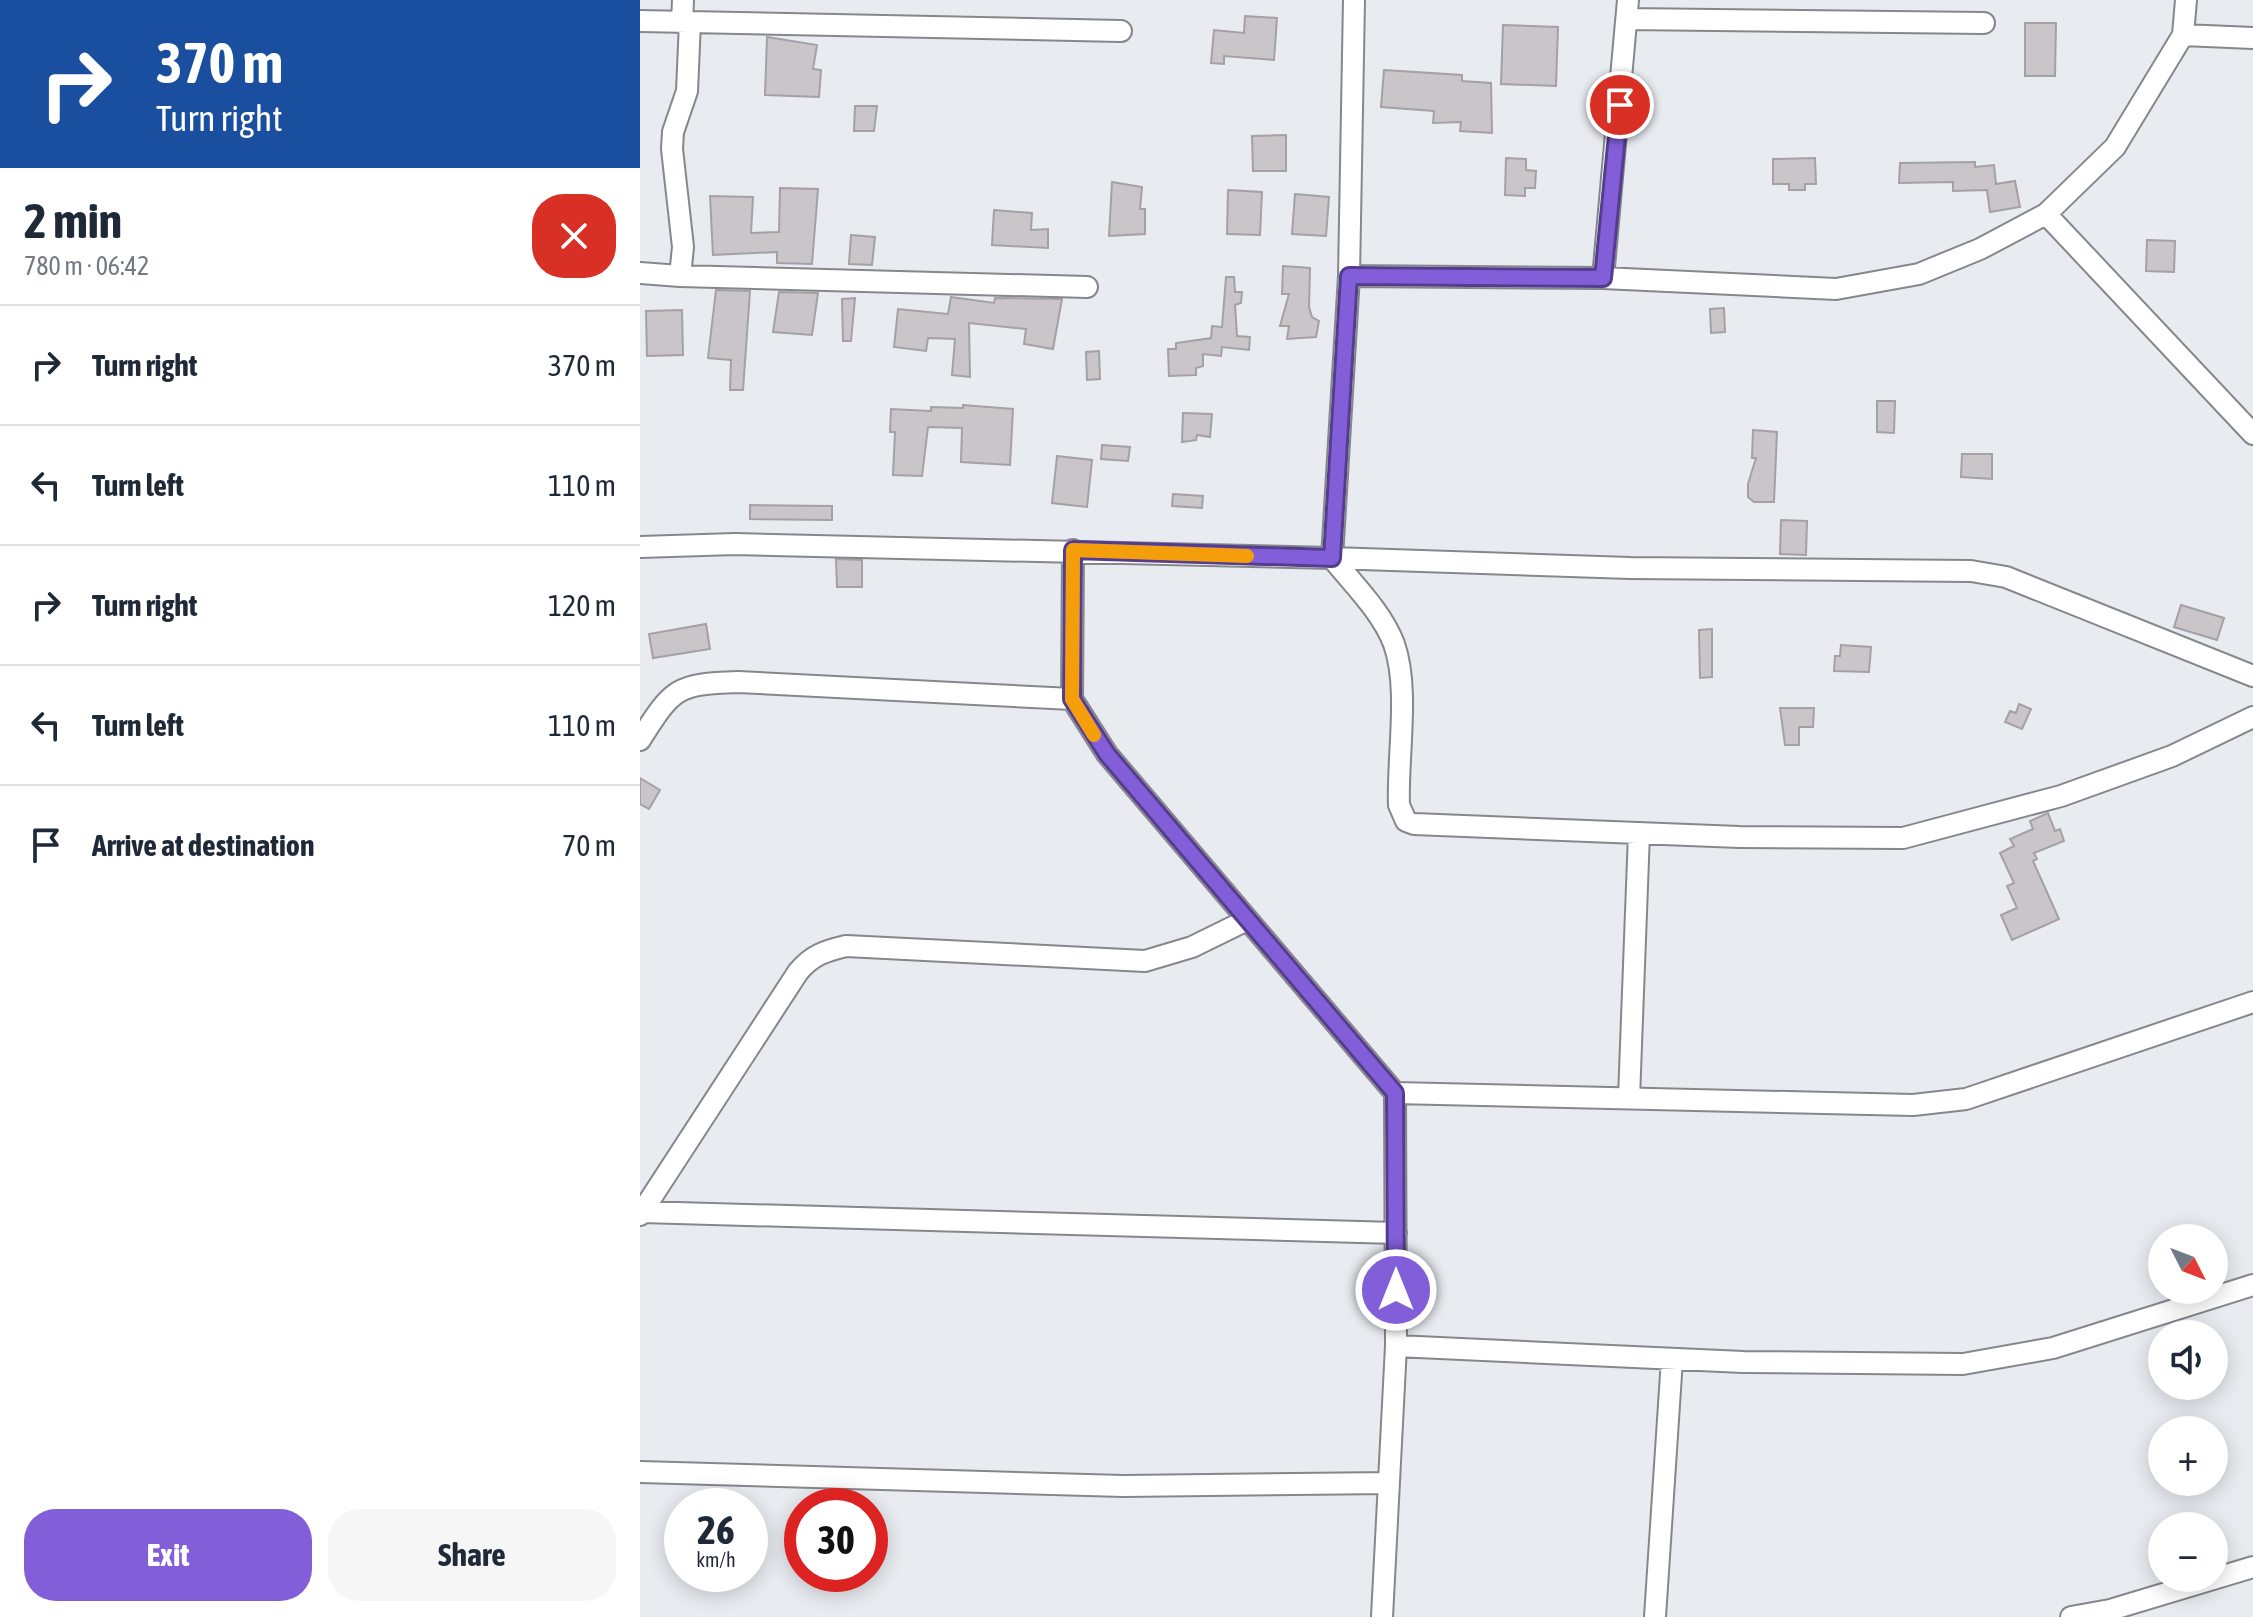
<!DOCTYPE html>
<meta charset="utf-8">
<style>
:root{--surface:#fff;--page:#f6f6f7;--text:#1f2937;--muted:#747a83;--line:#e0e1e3;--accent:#825ed9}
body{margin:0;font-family:"Asap Condensed",sans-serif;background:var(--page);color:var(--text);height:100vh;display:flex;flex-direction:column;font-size:30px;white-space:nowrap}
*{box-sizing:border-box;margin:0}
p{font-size:26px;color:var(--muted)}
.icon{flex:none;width:44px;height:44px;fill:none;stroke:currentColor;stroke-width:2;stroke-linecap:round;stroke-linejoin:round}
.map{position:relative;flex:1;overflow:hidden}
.sheet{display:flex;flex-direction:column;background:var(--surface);width:640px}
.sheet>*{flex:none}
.banner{background:#1a4fa0;color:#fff;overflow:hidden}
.needle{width:52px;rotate:132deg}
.buttons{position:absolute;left:1508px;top:1224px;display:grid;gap:16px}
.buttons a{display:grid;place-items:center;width:80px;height:80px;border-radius:50%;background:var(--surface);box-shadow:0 4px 20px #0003;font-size:40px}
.speed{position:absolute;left:24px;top:1488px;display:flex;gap:16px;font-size:40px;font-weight:700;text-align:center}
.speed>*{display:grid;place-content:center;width:104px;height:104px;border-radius:50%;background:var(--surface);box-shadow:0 4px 20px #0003;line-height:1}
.speed small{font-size:20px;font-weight:400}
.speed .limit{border:12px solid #d22;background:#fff;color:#111}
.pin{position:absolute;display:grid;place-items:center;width:68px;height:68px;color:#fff;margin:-34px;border:4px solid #fff;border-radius:50%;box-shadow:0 2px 8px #0007}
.me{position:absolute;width:88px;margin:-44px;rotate:0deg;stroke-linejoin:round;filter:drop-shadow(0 0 6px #0008)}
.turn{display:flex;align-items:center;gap:28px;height:168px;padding:0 24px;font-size:36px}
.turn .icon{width:104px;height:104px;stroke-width:2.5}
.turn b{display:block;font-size:56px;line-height:68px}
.round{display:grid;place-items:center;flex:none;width:84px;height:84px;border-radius:32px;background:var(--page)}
.overview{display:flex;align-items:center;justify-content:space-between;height:136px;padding:0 24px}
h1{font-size:48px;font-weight:700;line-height:60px}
.action{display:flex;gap:16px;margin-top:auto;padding:16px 24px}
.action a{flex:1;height:92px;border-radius:32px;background:var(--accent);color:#fff;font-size:32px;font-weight:700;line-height:92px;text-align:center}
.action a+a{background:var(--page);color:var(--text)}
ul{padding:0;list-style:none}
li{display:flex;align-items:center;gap:24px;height:120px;padding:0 24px;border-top:2px solid var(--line)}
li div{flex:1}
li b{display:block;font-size:30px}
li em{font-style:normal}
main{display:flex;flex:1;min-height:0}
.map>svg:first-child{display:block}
.building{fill:#cac5c9;stroke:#a4a0a4;stroke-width:2}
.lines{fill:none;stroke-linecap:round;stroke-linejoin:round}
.minor-casing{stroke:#85878b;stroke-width:24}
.minor{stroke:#fff;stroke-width:20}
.route-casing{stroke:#543d8d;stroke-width:20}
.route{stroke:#825ed9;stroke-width:14}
.slow{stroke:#f59e0b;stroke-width:14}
</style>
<main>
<section class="sheet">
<div class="banner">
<div class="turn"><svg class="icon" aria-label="right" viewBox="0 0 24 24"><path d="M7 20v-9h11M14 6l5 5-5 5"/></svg><div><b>370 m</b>Turn right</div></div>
</div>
<div class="overview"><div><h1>2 min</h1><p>780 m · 06:42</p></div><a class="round" style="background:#d93025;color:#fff"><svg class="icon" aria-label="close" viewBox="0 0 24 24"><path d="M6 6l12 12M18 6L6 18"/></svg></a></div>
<ul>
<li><svg class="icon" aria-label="right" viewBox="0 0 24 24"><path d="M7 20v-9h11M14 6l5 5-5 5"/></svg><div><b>Turn right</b></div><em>370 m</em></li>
<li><svg class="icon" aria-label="left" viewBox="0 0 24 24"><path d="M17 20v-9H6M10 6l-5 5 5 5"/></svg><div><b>Turn left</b></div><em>110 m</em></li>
<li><svg class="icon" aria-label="right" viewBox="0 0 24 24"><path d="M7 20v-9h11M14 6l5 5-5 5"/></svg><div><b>Turn right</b></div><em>120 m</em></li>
<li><svg class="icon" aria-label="left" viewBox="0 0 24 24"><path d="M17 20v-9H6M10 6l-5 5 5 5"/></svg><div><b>Turn left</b></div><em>110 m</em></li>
<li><svg class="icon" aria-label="arrive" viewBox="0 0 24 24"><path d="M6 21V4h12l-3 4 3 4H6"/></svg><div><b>Arrive at destination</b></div><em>70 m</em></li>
</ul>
<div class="action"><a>Exit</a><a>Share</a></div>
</section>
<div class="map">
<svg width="1613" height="1617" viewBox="0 0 1613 1617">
<rect width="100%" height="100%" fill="#e8ebf0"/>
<!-- building -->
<path class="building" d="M605 16 637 18 634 60 584 56V64L571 63 574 30 604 33Z
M1385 23H1416L1415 76H1385Z
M863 25 918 27 916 86 861 84Z
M127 37 177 45 173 69 181 70 179 97 125 95Z
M744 70 822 75V81L851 83 852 133 820 131 821 122 793 123 794 111 741 107Z
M215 106H237L234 131H214Z
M646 135V171H613L612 136Z
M866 158 886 159V170L896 171 895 188H885V196L865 195Z
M1175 158 1176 184H1165V190H1149V184H1133V159Z
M1335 162V167L1354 165 1356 184 1375 181 1380 207 1350 212 1347 190 1313 191V182L1259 183 1260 163Z
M472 182 502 187 500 209H505V234L469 236Z
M140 188 178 189 172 264 137 263V252L73 255 70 196 113 197 111 233 139 232Z
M588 190 622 192 620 235 587 234Z
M655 194 689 197 686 236 652 234Z
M354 210 392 213 391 230 408 229V248L352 245Z
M211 235 235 237 232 265 209 264Z
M1507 240 1535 241 1534 272 1506 271Z
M643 266 670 268 669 307 672 317 679 321 676 337 647 339 649 326H640L649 294H642Z
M586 277H594L595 292H602L601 303 595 305 597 336 610 337 609 350 582 347 581 356 563 354V366L556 368V375L529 376 528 349H536V343L571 338 572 326 582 327Z
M76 290 110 291 103 390H90L91 360 68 358Z
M139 292 178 293 172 335 133 332Z
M311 297 354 303 355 298 422 299 413 349 384 344 386 329 329 323 330 377 312 375 315 339 288 338 286 351 254 347 258 309 308 314Z
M215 298 211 341H203L202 299Z
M1084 308 1085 332 1071 333 1070 309Z
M42 310 43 355 7 356 6 311Z
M459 351 460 379 447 380 446 352Z
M1237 401H1255L1254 433 1237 432Z
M323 405 373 409 370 465 321 462 322 428 288 427 282 476 253 475 255 432H250L251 409 291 411V407L323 408Z
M543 413 572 414 570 437 557 435 556 440 542 442Z
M1113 430 1137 432 1134 502H1114L1108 497V484L1116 458H1112Z
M462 445 490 447 488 461 461 459Z
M1322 454H1352V479L1321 477Z
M417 456 452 460 447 507 412 503Z
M533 494 563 496 562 508 532 506Z
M110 505 192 506V520L110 519Z
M1141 520 1167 521 1166 555 1140 554Z
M196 559 222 560V587H197Z
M1541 605 1584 618 1577 640 1534 627Z
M66 624 70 649 13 658 9 634Z
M1072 629V677L1060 678 1059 630Z
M1201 645 1231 647 1229 672 1194 671 1195 656H1200Z
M1379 704 1391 709 1382 729 1365 722 1370 711 1376 713Z
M1140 708H1174L1173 727H1159V745H1145Z
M0 778 20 790 9 809 0 804Z
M1408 813 1415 831 1420 829 1424 841 1394 853 1397 859 1393 861 1419 919 1372 940 1361 915 1377 908 1367 886 1374 883 1360 853 1374 846 1370 839 1393 829 1390 821Z"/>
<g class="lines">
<defs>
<path id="minor" d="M988 19 1344 23
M0 21 481 31
M42 23 43 0
M1543 35 1613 38
M1406 214 1613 434
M0 273 40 276 43 247 32 149 33 132 47 91 50 22
M40 276 447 287
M709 276 963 278 1196 289 1279 274 1340 249 1406 214 1475 147 1543 35 1546 0
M963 278 988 0
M0 547 95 544 692 558 709 276 714 0
M433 550 432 699 467 754 755 1093 756 1346 742 1617
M692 558C713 584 742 612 754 644 770 689 757 757 759 805L766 821 774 824 1099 837 1263 838 1421 796 1532 756 1613 717
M692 558 990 568 1331 571 1366 577 1613 676
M0 740C33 688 36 684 98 682L432 699
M755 1093 1273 1105 1326 1099 1613 1002
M989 1098 999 833
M2 1212 756 1233
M0 1215 158 972C172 955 185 951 206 946L505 961 552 947 607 920
M756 1346 1103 1362 1323 1364 1413 1348 1613 1285
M0 1472 483 1486 749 1483
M1015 1617 1032 1359
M1431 1617 1470 1610 1613 1567"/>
</defs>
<!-- minor casing -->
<use href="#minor" class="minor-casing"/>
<!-- minor -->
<use href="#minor" class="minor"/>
</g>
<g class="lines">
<defs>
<path id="route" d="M756 1290 755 1093 467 754 432 699 433 550 692 558 709 276 963 278 980 105"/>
</defs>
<!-- route casing -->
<use href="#route" class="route-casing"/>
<!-- route -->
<use href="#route" class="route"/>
<!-- slow -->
<path class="slow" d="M454 735 432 699 433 550 607 556"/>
</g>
</svg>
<div class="buttons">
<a><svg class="needle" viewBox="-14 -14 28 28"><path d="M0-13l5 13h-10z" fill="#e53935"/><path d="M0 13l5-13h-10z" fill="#747a83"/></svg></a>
<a><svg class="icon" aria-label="sound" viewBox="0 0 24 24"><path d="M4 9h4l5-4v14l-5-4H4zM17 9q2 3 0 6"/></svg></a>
<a>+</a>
<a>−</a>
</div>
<div class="speed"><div>26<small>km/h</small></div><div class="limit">30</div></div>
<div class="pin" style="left:980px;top:105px;background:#d93025"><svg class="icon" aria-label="arrive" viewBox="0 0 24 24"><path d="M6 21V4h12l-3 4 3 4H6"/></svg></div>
<svg class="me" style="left:756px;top:1290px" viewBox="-20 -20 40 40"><circle r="17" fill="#825ed9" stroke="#fff" stroke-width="3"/><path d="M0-11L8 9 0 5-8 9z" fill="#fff"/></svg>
</div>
</main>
